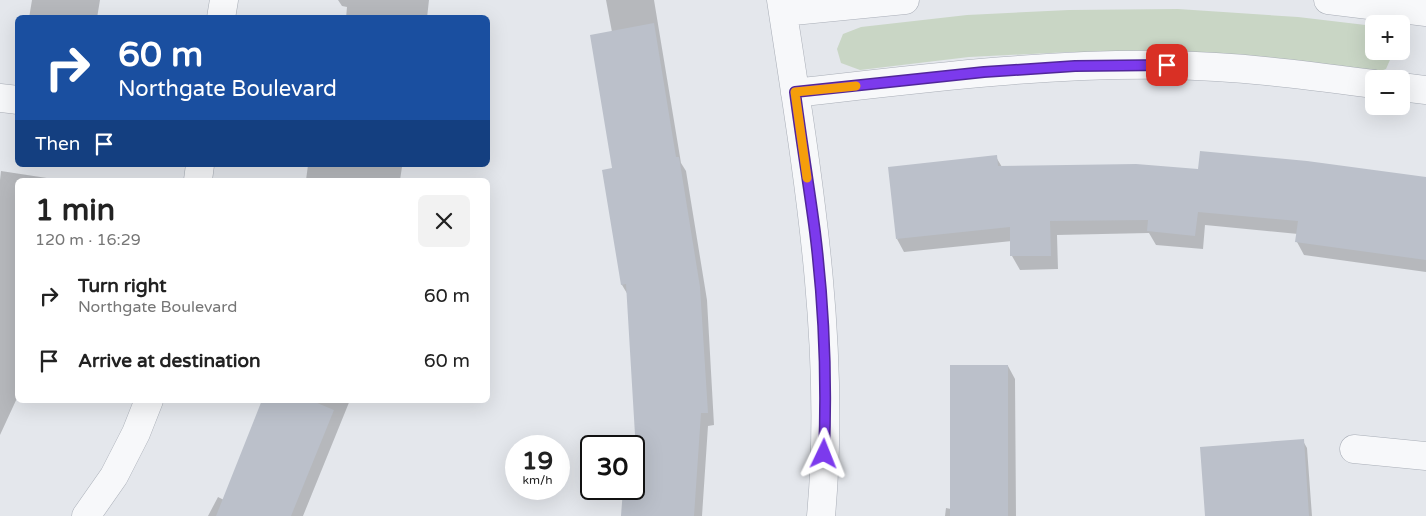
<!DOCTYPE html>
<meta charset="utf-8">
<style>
:root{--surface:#fff;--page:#f2f2f2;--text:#222;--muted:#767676}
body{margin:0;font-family:"Varela Round",sans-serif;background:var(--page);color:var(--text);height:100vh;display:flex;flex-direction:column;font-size:19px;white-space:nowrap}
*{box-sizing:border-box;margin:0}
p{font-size:16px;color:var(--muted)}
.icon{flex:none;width:28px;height:28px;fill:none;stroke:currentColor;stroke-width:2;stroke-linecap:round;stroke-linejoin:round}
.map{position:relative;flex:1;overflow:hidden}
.side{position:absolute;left:15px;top:178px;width:475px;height:225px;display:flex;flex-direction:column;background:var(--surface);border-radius:8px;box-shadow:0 5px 20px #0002}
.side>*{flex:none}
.top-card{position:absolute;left:15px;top:15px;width:475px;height:152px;border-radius:8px;box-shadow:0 5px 20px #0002;background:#1a4fa0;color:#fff;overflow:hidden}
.tools{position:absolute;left:1365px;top:15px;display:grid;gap:10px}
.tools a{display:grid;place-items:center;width:45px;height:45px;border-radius:8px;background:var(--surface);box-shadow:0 5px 20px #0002;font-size:25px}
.speed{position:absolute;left:505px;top:435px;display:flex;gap:10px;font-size:25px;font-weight:700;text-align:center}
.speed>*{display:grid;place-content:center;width:65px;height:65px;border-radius:50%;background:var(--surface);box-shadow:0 5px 20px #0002;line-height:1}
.speed small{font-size:12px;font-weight:400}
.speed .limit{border:2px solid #111;border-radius:8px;background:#fff;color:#111}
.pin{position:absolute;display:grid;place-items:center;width:42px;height:42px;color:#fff;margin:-21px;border-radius:10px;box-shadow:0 2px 8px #0006}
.me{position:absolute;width:55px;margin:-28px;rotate:2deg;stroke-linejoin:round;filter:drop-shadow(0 0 4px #0008)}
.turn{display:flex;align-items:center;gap:18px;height:105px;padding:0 20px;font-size:22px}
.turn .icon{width:65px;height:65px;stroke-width:2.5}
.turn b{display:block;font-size:35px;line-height:42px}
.then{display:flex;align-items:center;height:48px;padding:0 20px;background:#0003;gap:10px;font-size:19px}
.round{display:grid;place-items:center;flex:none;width:52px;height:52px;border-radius:8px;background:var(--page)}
.head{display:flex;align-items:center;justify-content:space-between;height:85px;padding:0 20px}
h1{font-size:30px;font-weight:800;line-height:38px}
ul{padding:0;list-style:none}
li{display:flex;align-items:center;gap:15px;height:65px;padding:0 20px}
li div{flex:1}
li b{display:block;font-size:19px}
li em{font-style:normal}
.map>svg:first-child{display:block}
.green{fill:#c9d6c5}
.shadow{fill:#0003}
.building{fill:#bbc0ca}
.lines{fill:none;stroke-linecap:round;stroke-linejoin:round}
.minor-casing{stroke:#a9aeb7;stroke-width:29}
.minor{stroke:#f7f8fa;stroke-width:28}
.route-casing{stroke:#51269a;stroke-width:12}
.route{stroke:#7c3aed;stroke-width:9}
.slow{stroke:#f59e0b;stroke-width:9}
</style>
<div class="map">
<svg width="1426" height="516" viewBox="0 0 1426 516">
<rect width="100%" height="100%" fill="#e4e7ec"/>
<!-- green -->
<path class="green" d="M1178 9 1298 17 1374 26V51H1393V53L1386 69 1375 73 1294 60 1190 52H1071L969 57 860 70 841 63 837 49 843 34 861 27 967 15 1069 10Z"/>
<!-- shadow -->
<path class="shadow" d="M32 0H100L97 18H29Z
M338 0H429L427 18H346L347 7 342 6Z
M606 0H654L681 163 686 171 707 300 714 425 708 426 702 516H622L624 489H634V446H627L628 436H636L628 295 622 285 613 169 612 32Z
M996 157 1002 167 1426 190V272L1304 255 1297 242 1298 234 1205 225 1203 249 1156 245 1149 233 1057 235 1058 269 1020 270 1012 256V241L904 252 897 239Z
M308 165H401L402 167 400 180H306Z
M1 171 60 180H18V396L0 435V180Z
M1008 366 1015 379 1016 516H945L946 508 951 509Z
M264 400H350L303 516H208L218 497 224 500Z
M1303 441 1307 448 1312 516H1206Z"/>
<!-- building -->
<path class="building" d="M654 23 676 157H679L700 287 708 413H701L694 516H621L623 489H634V446H626V435H635L626 284 621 285 602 170 612 168 590 35Z
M1200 151 1307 161 1426 177V260L1295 242 1298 221 1198 212 1195 236 1147 231 1148 220 1050 221 1051 256H1010V227L896 239 888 167 997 155 998 166 1136 164 1198 169Z
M950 365H1008V516H950Z
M262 400H310L334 410 291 516H216Z
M1304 439 1309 516H1205L1200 447Z"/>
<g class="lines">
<defs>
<path id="minor" d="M781 0C807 171 837 343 821 516
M1328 0 1426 12
M783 12 905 0
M221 18 224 0
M1401 87 1426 90
M795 93C918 79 1042 63 1167 65 1237 66 1305 75 1374 84
M0 98 18 100
M198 180 200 165
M1354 449 1426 456
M86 516 114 476 136 433 149 400"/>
</defs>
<!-- minor casing -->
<use href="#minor" class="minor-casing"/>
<!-- minor -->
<use href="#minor" class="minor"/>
</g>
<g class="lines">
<defs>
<path id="route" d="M824 454C827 380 824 305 815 232 809 186 801 139 795 92L984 72 1075 66 1167 65"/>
</defs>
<!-- route casing -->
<use href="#route" class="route-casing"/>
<!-- route -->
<use href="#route" class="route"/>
<!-- slow -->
<path class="slow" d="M807 178 795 92 856 86"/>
</g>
</svg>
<div class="tools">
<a>+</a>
<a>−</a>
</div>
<div class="speed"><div>19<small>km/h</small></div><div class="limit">30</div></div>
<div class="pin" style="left:1167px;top:65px;background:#d93025"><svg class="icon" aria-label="arrive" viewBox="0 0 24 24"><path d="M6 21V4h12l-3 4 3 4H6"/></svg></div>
<svg class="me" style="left:824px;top:454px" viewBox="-20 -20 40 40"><path d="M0-17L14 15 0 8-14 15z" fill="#7c3aed" stroke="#fff" stroke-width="4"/></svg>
<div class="top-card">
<div class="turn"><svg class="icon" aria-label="right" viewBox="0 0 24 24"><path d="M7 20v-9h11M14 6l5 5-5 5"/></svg><div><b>60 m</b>Northgate Boulevard</div></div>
<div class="then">Then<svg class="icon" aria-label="arrive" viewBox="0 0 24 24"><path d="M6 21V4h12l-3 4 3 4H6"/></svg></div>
</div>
<section class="side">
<div class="head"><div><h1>1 min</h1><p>120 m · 16:29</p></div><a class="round"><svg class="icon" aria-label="close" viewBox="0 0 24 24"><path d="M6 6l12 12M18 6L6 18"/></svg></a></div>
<ul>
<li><svg class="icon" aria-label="right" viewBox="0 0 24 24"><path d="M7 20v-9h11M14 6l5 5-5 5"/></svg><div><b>Turn right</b><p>Northgate Boulevard</p></div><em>60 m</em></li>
<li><svg class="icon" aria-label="arrive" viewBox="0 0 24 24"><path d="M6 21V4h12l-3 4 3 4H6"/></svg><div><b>Arrive at destination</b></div><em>60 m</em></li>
</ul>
</section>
</div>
